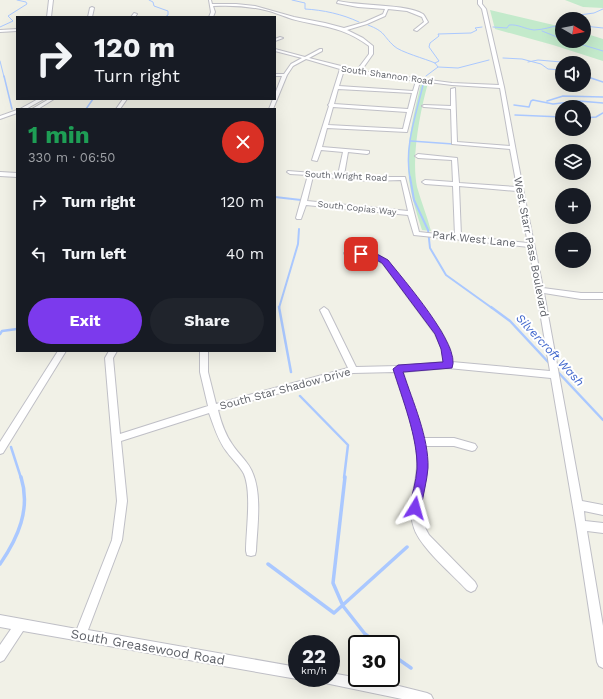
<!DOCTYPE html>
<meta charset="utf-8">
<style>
:root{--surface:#171b24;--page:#20242c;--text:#f1f3f6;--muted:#9ea1a6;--accent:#7c3aed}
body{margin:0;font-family:"Work Sans",sans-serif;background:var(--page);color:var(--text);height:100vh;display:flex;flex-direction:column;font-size:15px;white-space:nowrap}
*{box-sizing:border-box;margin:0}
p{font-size:13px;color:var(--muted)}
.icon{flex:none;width:22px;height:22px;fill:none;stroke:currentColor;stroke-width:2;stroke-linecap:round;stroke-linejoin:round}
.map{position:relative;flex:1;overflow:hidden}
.details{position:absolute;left:16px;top:108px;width:260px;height:244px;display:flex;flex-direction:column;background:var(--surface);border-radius:0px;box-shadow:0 4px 16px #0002}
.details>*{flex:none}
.banner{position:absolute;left:16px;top:16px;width:260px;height:84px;border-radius:0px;box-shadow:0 4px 16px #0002;background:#171b24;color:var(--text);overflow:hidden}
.needle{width:26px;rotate:99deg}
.controls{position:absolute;left:555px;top:12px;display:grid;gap:8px}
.controls a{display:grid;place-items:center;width:36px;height:36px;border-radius:50%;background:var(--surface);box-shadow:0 4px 16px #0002;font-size:20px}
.speed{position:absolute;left:288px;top:635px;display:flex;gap:8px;font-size:20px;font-weight:700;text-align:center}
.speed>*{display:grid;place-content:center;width:52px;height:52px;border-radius:50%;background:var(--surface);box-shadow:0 4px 16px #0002;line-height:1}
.speed small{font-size:10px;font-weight:400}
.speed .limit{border:2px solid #111;border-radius:6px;background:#fff;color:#111}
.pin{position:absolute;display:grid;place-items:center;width:34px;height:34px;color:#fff;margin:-17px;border-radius:8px;box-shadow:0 2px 6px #0006}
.me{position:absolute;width:44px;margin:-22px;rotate:8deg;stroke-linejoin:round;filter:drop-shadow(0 0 3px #0008)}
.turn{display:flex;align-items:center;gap:14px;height:84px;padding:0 12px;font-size:18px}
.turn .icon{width:52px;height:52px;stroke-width:2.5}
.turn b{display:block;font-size:28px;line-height:34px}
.round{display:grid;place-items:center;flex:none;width:42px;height:42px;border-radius:21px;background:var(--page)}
.summary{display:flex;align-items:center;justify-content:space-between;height:68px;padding:0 12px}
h1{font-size:24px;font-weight:700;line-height:30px;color:#1e9e55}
.primary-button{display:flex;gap:8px;margin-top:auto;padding:8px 12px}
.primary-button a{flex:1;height:46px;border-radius:24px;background:var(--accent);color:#fff;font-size:16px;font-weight:700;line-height:46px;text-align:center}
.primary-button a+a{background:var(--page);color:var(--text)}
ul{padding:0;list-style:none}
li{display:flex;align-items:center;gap:12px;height:52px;padding:0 12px}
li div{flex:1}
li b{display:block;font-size:15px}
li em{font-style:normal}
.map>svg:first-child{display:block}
.green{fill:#c3eacb}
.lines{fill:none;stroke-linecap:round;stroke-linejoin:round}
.stream-far4{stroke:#aac8ff;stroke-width:1}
.stream-far3{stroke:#aac8ff;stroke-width:1.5}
.stream-far2{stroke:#aac8ff;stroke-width:2}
.stream-far1{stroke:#aac8ff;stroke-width:2.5}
.stream{stroke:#aac8ff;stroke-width:3.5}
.minor-casing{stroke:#bfbfc6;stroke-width:2}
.minor{fill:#fff;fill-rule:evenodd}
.route{fill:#7c3aed;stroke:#51269a}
.labels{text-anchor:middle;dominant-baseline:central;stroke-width:4;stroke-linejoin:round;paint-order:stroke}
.far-street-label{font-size:9px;fill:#5e6168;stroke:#fff}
.street-label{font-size:11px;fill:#5e6168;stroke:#fff}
.water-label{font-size:12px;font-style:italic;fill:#4268cd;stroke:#fff}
.near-street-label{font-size:13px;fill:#5e6168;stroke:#fff}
</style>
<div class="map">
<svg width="603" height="699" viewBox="0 0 603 699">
<rect width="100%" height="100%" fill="#f1f1e7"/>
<!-- green -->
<path class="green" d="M565 0H603V8L583 7Z
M490 10 562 27V41H584V33L603 39V61L553 45 495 29Z
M421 83H428C420 112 411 157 417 187 421 201 427 216 431 231L422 230C417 214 411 196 409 179 405 146 414 115 421 83Z"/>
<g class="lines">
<!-- stream-far4 -->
<path class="stream-far4" d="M149 0 153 2 154 6 168 11V15L165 17
M292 0 305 3V9C323 10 342 14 359 22
M569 19 572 16 594 13 603 9
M368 25C386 32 382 35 394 46 400 52 426 59 435 63L438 67 426 76
M584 26 603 28
M0 27 13 21 8 16 27 4 26 2 17 0
M493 27 507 28 509 25C518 24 525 29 534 30 543 30 553 26 562 25
M542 31 562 39
M570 41 603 51
M503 58 522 59 541 64 548 69 562 70
M0 61 4 77
M528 62 538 60 573 63
M435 63 439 61 429 47 430 43 439 36 438 34 471 33 477 30 475 28 482 27
M438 67 458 68 489 60
M584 67 590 70
M584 76 588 77"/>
<!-- stream-far3 -->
<path class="stream-far3" d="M4 76 12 109
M585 76 603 82
M547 101 563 96 603 97
M514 105 529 107 531 101 533 100 553 104 579 101 603 103
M86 109 93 99
M515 115 562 117
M584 118 596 117 603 113
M411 141 453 144
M410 178C404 147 416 115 423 85"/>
<!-- stream-far2 -->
<path class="stream-far2" d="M410 177 414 200 428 230 430 248 446 275 492 308
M275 197 301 200
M279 308 298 244 299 229"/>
<!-- stream-far1 -->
<path class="stream-far1" d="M279 307 291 372
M491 307 510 321 550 364
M0 334 2 331 17 329
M557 371 603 420
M300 396 348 445 344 478
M11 447 21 478"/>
<!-- stream -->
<path class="stream" d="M345 477 333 583 343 606 365 634 378 644
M0 564C18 538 31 509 21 477
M268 564 334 613 407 547
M391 654 411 668"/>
<defs>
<path id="minor" d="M49 0H53L51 17H47Z
M209 0H211L212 4H236L255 6 294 17 325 23 344 28 365 22 383 14 385 9 358 7 337 3 338 1C360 6 406 4 423 14 425 16 426 19 428 22L417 31 414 30 424 22 422 17 407 11 388 9 385 16 367 24 347 30 363 38 373 46V54L361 71 452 83 499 85 482 9 478 4V0H482V4L486 9 504 87 523 189 543 288 581 293H603V299H581L544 293 582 501 603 505V515L584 511 585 521 603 523V533L587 531 603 626V668L599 666 597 662 576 525 551 378 448 368 403 372 423 438H454L475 444 477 447 475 450 472 451 454 446H425C426 453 428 461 427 468 425 495 414 509 429 535L475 582 477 586 475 590 471 592 467 590C452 574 420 547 414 528 405 503 420 480 417 455 415 427 403 399 395 372L353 373 218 410C221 422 225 434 232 444 239 455 249 462 253 474 262 496 257 528 256 551L255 555 251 556 247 555 246 551C246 530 252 493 244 474 240 466 232 459 227 452 218 441 214 426 209 413L121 441 127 501 122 540 88 630 297 667V678H300L297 679 23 631 4 660 0 662V645L11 629 0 627V615L77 629 112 540 117 501 105 358 109 351H117L113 358 120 434 208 406 200 372V351H208V372L216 404 348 368 320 310 324 307 328 310 356 367 398 366 444 362 442 349 435 334 383 264 373 257 345 255 344 253 347 251 375 253 387 260 441 331 450 349 452 362 550 371 529 247 414 235 408 215 306 205 301 219H297L296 218 308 175 290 174 287 172 288 171 338 175 343 152 321 150 317 161 312 160 329 106 328 105 329 104 340 69 306 59 293 66 287 75 273 109H269L273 99H275V94L282 76H275V74H284L291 64 302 58 275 51V49L305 57 320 49H322V51L309 58 357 70 369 54V46C342 26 322 27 292 19 283 16 274 12 265 10 248 6 231 5 213 6L215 12 213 17H209L211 12ZM344 70 358 73 416 81 413 91 339 86ZM420 81 452 85 500 88 510 146 457 142 455 88 451 89V106L424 105 422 106 424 107 451 109 452 144 510 149 517 187 459 183 457 158 418 154 415 156 418 158 452 160 453 182 425 180 422 182 425 184 453 186 455 236 419 232 405 177H370L344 175 348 152 367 154 369 153V151L322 147 327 128 407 132ZM338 89 412 93 408 109 334 104ZM333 107 407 112 403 129 328 125ZM313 176 370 181 401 180 408 211 307 201ZM459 186 517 191 528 243 461 236Z
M92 7 94 8 92 17H88L90 8Z
M134 13 137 14 135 17H131Z
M17 29V31L0 32V30Z
M280 37 283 38 275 41V39Z
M38 99H44L26 109H20Z
M49 99H54L38 109H32Z
M123 99H127L120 109H116Z
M17 110V113L0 119V116Z
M0 172 17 173V177L0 176Z
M58 351H66L3 453 0 454V442Z
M331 673 387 683 427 693 431 695 433 699H402L320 682 318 678H331Z"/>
</defs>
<!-- minor casing -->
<use href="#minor" class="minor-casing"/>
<!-- minor -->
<use href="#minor" class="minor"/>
</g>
<!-- route -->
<path class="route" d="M359 252 375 253 388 260C402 278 462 346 452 368L403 372C413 402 429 438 428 468 427 481 423 495 421 508L419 512 415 514 411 512 409 508C412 495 416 482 417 469 418 438 402 398 393 369L398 365 443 362 441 349 435 334 382 263 373 258 359 256Z"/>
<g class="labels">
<!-- far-street labels -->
<g class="far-street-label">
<text transform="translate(387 75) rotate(8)">South Shannon Road</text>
<text transform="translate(346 176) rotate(3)">South Wright Road</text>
<text transform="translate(357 208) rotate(6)">South Copias Way</text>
</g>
<!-- street labels -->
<g class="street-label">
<text transform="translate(474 239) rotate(6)">Park West Lane</text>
<text transform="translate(531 247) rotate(79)">West Starr Pass Boulevard</text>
<text transform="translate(285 389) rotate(-15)">South Star Shadow Drive</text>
</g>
<!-- water labels -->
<g class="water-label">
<text transform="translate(550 350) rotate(47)">Silvercroft Wash</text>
</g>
<!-- near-street labels -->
<g class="near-street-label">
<text transform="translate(148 647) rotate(10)">South Greasewood Road</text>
</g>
</g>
</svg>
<div class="controls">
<a><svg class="needle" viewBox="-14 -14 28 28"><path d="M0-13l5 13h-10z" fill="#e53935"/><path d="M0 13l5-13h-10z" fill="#9ea1a6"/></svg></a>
<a><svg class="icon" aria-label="sound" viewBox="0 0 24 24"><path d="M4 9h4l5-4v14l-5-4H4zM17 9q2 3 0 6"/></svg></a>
<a><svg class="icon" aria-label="search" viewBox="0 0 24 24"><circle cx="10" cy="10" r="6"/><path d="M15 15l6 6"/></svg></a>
<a><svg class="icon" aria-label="layers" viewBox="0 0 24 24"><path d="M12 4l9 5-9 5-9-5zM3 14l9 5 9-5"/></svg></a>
<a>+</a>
<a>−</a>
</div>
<div class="speed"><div>22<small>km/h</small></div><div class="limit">30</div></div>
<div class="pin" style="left:361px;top:254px;background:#d93025"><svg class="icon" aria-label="arrive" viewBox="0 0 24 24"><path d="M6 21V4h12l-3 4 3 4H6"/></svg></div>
<svg class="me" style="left:415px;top:508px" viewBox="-20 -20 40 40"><path d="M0-17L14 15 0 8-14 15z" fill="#7c3aed" stroke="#fff" stroke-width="4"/></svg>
<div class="banner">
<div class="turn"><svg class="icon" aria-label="right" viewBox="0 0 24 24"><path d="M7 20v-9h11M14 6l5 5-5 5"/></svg><div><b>120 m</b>Turn right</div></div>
</div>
<section class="details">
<div class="summary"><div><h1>1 min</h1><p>330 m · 06:50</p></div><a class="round" style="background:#d93025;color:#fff"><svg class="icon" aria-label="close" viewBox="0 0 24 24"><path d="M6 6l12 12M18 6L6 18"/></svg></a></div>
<ul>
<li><svg class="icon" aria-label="right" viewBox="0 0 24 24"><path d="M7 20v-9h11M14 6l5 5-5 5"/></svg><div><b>Turn right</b></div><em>120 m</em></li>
<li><svg class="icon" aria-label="left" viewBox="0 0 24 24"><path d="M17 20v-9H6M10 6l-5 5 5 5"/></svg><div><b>Turn left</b></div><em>40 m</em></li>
</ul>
<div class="primary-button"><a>Exit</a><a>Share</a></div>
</section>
</div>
